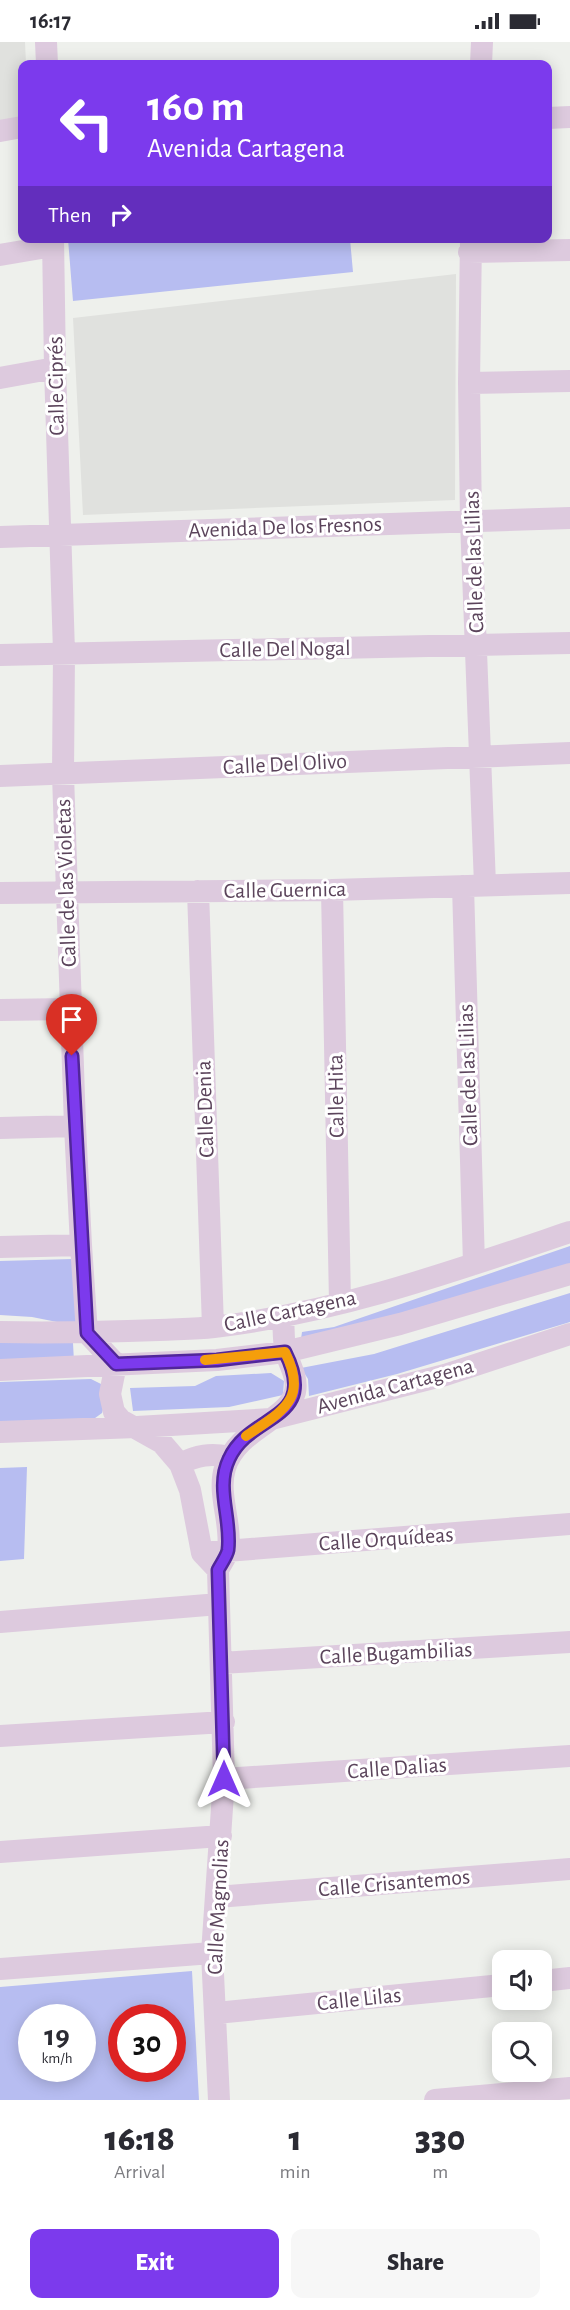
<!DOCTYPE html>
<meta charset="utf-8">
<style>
:root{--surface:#fff;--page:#f7f7f7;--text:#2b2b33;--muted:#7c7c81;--accent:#7c3aed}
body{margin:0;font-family:"Alegreya Sans",sans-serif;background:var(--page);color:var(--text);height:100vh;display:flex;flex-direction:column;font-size:22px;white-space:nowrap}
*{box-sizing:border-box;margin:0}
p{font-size:20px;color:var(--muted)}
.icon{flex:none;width:33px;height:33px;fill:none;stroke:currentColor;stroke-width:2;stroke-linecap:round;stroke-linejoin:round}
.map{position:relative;height:2058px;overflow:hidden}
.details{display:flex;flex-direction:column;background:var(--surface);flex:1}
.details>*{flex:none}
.top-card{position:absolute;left:18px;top:18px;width:534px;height:183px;border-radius:12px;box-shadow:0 3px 15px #0003;background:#7c3aed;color:#fff;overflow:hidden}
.fabs{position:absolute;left:492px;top:1908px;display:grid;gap:12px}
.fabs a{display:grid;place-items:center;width:60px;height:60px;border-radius:12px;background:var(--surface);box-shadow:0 3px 15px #0003;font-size:30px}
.speed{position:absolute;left:18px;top:1962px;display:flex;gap:12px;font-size:30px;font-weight:700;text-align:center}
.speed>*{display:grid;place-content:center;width:78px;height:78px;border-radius:50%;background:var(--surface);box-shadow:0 3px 15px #0003;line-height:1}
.speed small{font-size:15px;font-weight:400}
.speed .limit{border:9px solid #d22;background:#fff;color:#111}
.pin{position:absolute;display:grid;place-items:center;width:51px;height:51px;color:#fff;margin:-62px -26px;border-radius:50% 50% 50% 0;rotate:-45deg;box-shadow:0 0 6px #0007}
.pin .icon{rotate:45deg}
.me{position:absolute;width:66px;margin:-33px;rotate:0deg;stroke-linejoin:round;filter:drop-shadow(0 0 4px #0008)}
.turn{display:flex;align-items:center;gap:21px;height:126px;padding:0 30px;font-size:27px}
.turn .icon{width:78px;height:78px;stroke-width:2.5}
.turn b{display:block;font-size:42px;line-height:51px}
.then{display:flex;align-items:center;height:57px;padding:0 30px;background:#0003;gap:12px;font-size:22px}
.eta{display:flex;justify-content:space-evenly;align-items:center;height:102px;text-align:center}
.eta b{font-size:36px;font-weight:800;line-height:42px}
.button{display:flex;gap:12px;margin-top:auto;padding:12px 30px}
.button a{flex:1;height:69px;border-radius:12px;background:var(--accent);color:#fff;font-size:24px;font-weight:800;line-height:69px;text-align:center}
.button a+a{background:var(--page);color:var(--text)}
.status{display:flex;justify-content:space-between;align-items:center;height:42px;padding:0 30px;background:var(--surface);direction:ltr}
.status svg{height:16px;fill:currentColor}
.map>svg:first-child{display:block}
.education{fill:#e0e1de}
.green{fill:#b7bdf1;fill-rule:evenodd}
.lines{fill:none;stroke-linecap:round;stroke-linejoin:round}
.minor{stroke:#ddcade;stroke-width:22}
.route-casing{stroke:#51269a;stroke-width:15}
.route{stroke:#7c3aed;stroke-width:10}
.slow{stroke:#f59e0b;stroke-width:10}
.labels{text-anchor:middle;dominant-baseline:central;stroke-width:6;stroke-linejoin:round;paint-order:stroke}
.street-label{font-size:22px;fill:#5b445b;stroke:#fff}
</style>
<div class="status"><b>16:17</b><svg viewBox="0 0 49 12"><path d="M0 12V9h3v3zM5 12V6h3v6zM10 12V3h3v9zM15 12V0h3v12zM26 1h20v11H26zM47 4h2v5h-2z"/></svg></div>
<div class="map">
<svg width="570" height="2058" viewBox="0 0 570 2058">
<rect width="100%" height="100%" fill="#eef0ec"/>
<!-- education -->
<path class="education" d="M0 0H25L26 22H22V82L0 85Z
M456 232 455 458 83 473 73 276Z"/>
<!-- green -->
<path class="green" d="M68 197H350L353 230 73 259Z
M570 1204V1234L300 1304 302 1290 334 1285Z
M73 1217 77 1284 32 1275 0 1273V1219Z
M570 1251V1280L397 1332 309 1354 308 1337 301 1326 374 1312Z
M0 1293 73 1301 74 1320 0 1323Z
M271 1331 284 1339 283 1353 229 1365 133 1369 130 1346 195 1344 216 1334Z
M91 1337 105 1344V1360L102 1371 91 1379 0 1381V1340Z
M27 1425 24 1517 0 1519V1426Z
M192 1929 199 2058H0V1945ZM32 1976H82V2026H32ZM122 1976H172V2026H122Z"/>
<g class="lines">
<!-- minor -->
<path class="minor" d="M46 0 47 22
M481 22 482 0
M548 76 570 75
M0 89 22 85
M53 196 55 326 64 610 63 733 75 1084 81 1203 87 1291 116 1322 110 1352 114 1370 121 1378 162 1401 180 1422 190 1448 202 1511 218 1528
M471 196 469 341 471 479 485 843
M469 210 570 208
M0 213 53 204
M0 336 55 326
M469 341 570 339
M0 495 570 476
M0 613 570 601
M0 734 570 711
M463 844 474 1222
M332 848 340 1261
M198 849 213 1285
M0 851 332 848 570 841
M0 968 70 967
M0 1086 75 1084
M0 1205 81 1203
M0 1290C53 1291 106 1290 159 1288 177 1287 196 1287 214 1285 336 1271 454 1229 570 1190
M0 1328 217 1318 285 1310 400 1282 570 1232
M0 1390 137 1385 271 1377 445 1333 570 1292
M180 1422C197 1413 211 1411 229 1415
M213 1510 570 1482
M0 1580 219 1562
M221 1621 570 1600
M0 1694 224 1680
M224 1737 570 1714
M0 1810 221 1794
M217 1855 570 1827
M0 1927 212 1911
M542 1939 570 1936
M216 1971 502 1943
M219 2058 212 1911 224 1737 218 1528C221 1522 227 1514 228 1508 232 1481 217 1452 225 1426 237 1387 288 1378 295 1350 298 1336 290 1324 286 1311 283 1300 284 1286 283 1274
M435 2058 570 2046"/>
</g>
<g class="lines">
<defs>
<path id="route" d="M72 1014 87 1291 116 1322 217 1318 285 1310C320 1380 250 1370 229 1417 215 1446 232 1477 228 1508 227 1514 221 1522 218 1528L224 1737"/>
</defs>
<!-- route casing -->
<use href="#route" class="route-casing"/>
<!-- route -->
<use href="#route" class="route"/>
<!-- slow -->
<path class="slow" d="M205 1318 285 1310C309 1358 282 1369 246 1394"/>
</g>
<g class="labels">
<!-- street labels -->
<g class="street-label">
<text transform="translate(56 344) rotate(-91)">Calle Ciprés</text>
<text transform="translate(285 485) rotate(-2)">Avenida De los Fresnos</text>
<text transform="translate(474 520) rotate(-92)">Calle de las Lilias</text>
<text transform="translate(285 607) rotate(-1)">Calle Del Nogal</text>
<text transform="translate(285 722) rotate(-3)">Calle Del Olivo</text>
<text transform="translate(66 841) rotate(-92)">Calle de las Violetas</text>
<text transform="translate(285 848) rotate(-1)">Calle Guernica</text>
<text transform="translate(468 1033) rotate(-92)">Calle de las Lilias</text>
<text transform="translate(336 1054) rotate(-91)">Calle Hita</text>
<text transform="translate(205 1067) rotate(-92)">Calle Denia</text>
<text transform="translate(290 1269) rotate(-12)">Calle Cartagena</text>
<text transform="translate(395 1344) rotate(-15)">Avenida Cartagena</text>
<text transform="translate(386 1497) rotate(-4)">Calle Orquídeas</text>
<text transform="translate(396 1611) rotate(-3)">Calle Bugambilias</text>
<text transform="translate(397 1726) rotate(-4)">Calle Dalias</text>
<text transform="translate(394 1841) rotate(-5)">Calle Crisantemos</text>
<text transform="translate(218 1865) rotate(-87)">Calle Magnolias</text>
<text transform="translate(359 1957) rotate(-6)">Calle Lilas</text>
</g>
</g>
</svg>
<div class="fabs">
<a><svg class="icon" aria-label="sound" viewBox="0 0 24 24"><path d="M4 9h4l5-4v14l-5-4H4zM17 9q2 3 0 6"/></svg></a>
<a><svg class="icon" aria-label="search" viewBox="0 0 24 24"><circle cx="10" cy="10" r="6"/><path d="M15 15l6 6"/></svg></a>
</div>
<div class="speed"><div>19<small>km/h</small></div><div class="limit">30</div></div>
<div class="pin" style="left:72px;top:1014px;background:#d93025"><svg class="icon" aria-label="arrive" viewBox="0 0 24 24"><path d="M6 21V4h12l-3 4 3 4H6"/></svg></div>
<svg class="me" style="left:224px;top:1737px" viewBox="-20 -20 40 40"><path d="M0-17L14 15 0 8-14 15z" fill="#7c3aed" stroke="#fff" stroke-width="4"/></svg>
<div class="top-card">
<div class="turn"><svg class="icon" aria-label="left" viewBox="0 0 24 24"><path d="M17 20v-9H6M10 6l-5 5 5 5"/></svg><div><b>160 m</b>Avenida Cartagena</div></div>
<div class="then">Then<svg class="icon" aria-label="right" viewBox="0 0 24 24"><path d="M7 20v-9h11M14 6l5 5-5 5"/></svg></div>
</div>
</div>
<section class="details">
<div class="eta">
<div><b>16:18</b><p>Arrival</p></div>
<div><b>1</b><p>min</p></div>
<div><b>330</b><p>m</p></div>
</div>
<div class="button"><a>Exit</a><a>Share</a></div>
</section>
